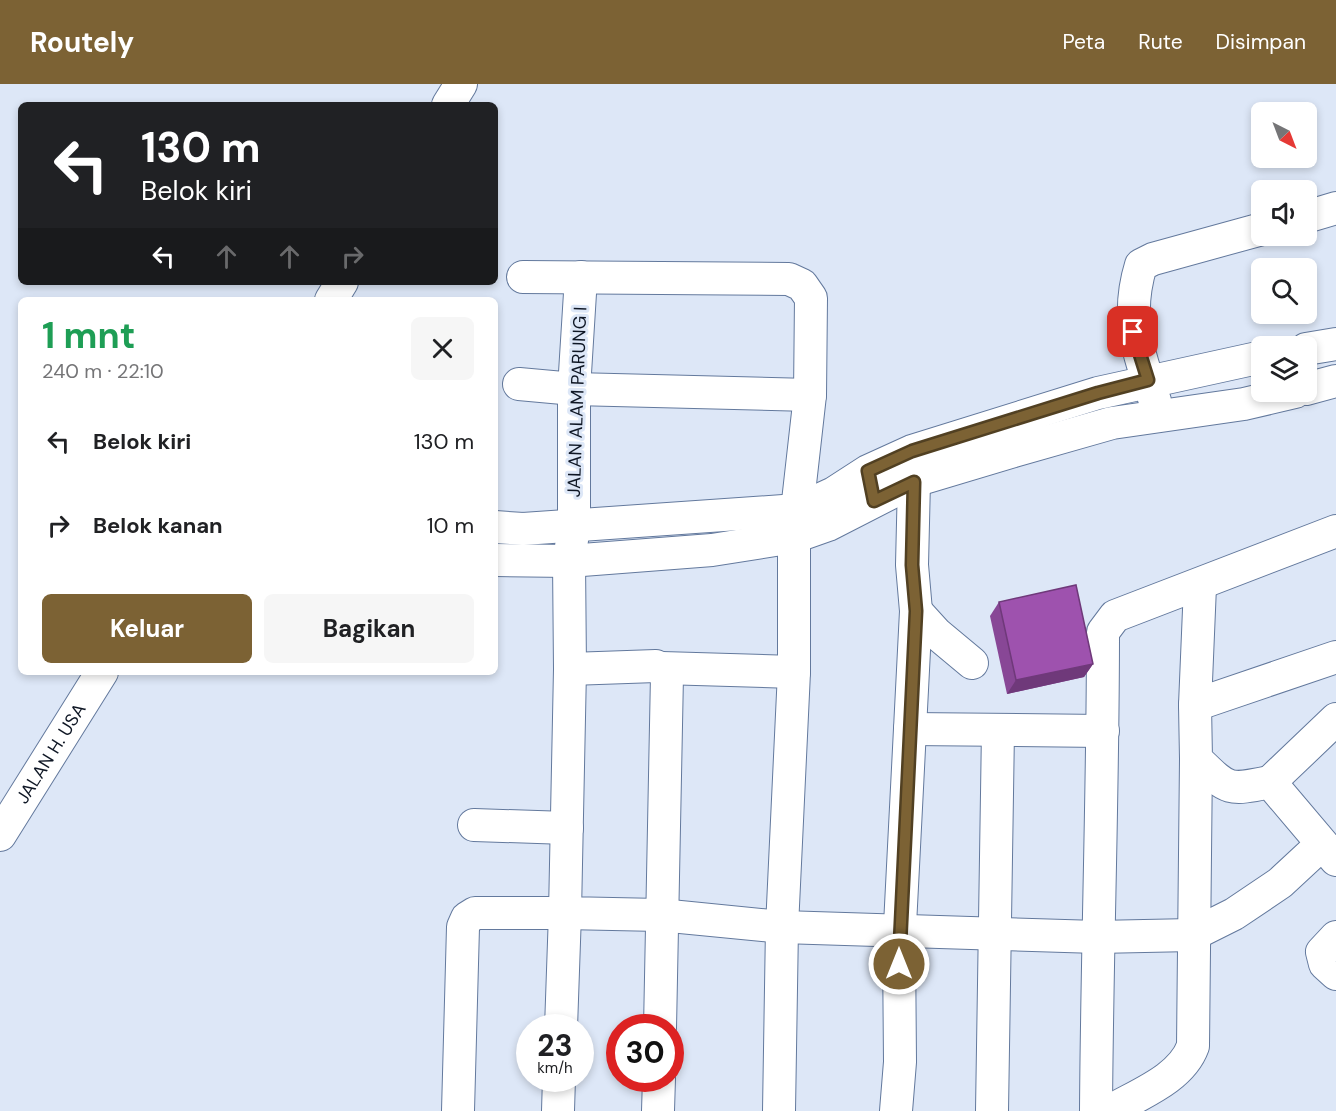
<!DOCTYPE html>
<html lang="id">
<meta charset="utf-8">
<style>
:root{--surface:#fff;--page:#f6f6f6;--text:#202124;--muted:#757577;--accent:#7c6234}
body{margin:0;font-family:"DM Sans",sans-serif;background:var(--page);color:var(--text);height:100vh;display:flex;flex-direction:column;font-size:22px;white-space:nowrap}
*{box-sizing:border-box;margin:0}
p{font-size:20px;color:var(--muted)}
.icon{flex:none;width:33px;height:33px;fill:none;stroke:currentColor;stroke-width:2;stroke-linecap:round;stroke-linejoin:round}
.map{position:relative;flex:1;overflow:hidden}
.panel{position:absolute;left:18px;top:213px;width:480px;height:378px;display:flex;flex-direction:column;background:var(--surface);border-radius:9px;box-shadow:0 3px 9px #0003}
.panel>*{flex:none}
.hud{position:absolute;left:18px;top:18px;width:480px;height:183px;border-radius:9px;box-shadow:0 3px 9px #0003;background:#202124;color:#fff;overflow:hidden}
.needle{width:39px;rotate:138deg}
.controls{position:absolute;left:1251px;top:18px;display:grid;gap:12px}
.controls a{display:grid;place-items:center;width:66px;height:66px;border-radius:9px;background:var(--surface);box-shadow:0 3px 9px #0003;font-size:30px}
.speed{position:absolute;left:516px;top:930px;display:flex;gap:12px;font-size:30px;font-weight:700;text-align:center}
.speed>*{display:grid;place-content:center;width:78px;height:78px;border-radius:50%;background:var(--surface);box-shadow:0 3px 9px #0003;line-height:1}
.speed small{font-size:15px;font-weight:400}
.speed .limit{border:9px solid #d22;background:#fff;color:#111}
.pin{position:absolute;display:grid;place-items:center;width:51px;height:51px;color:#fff;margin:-26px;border-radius:12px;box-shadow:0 3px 9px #0006}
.me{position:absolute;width:66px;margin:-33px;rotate:0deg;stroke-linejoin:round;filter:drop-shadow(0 0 4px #0008)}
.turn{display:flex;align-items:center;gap:21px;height:126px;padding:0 24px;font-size:27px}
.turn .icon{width:78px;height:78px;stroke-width:2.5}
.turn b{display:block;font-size:42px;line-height:51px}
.lanes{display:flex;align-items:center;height:57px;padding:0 24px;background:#0003;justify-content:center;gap:30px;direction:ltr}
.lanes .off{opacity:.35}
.round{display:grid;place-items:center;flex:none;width:63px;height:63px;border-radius:9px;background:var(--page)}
.summary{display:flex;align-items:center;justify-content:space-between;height:102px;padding:0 24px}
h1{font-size:36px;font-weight:700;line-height:45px;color:#1e9e55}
.action{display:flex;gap:12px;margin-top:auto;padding:12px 24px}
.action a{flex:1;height:69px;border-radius:9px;background:var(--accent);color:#fff;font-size:24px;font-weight:700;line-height:69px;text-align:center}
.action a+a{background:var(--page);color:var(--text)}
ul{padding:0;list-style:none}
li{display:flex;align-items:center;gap:18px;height:84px;padding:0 24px}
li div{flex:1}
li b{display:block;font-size:22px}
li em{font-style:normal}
header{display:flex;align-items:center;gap:36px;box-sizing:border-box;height:84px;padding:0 30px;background:var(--accent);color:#fff}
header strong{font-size:28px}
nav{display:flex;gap:33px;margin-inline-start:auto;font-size:21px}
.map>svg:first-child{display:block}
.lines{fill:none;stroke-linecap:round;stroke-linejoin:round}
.minor-casing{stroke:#63799d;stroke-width:34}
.minor{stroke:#fff;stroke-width:32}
.wall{fill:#884796}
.shaded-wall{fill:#6f397a}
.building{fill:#9e52ae;stroke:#6f397a;stroke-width:1.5}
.route-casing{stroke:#514022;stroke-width:15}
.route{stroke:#7c6234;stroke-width:10}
.labels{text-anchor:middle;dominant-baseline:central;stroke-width:6;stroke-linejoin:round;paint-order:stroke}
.street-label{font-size:18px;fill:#0e1624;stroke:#dde7f7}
</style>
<header>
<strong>Routely</strong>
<nav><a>Peta</a><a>Rute</a><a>Disimpan</a></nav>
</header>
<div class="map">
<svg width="1336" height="1027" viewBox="0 0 1336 1027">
<rect width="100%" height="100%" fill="#dde7f7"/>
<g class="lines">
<defs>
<g id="minor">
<path d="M448 21 461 0"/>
<path d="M1306 133 1336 124"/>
<path d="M523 193 789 195 802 201 811 214 810 311 794 453V588L782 843 779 1027"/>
<path d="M581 193 574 305V442L569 477 570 585 565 829 660 831 782 843 1097 853 1192 851 1234 830 1280 799 1321 761"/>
<path d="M331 216 342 198"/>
<path d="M1306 265 1336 260"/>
<path d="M519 300 574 305 810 311"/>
<path d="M1306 305 1336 297"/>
<path d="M1155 317C1138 268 1125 233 1141 181L1153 175 1262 145"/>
<path d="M495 443 523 445 797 426 834 409 868 387 912 367 1098 309 1262 273"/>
<path d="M495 476 569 477 712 466 794 453 828 441 914 397 1014 367 1112 339 1244 320 1295 308"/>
<path d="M1200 502 1195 621 1196 675C1228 706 1227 707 1270 698L1336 776"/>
<path d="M916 527 936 549 972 579"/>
<path d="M662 584 794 588"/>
<path d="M570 585 656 582 667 591 660 944"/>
<path d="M1195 621 1336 573"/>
<path d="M910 645 1103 647"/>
<path d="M1270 698 1336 635"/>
<path d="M474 741 567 744"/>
<path id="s1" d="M0 751 102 588"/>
<path d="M1336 853 1322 868 1325 880 1336 890"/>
<path d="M458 1027 463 843 467 834 475 829H565L561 944"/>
<path d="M558 1027 559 994"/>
<path d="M658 1027 659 994"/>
<path d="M896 1027 900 978 899 861 916 527 912 481 914 397"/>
<path d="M992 1027 998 646"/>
<path d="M1096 1027C1097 867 1103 708 1103 548L1115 532 1336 447"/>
<path d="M1110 1027C1139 1010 1181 995 1193 962L1196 675"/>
</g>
</defs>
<!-- minor casing -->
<use href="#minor" class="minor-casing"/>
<!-- minor -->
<use href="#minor" class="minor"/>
</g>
<!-- wall -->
<path class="wall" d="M999 518 1093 580 1084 593 1007 610 990 532Z"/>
<!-- shaded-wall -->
<path class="shaded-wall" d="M1093 580 1084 593 1007 610 1016 596Z"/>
<!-- building -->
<path class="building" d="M1076 501 1093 580 1016 596 999 518Z"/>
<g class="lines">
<defs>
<path id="route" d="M899 880 916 527 912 481 914 398 874 417 868 387 912 367 1098 309 1148 296 1133 248"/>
</defs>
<!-- route casing -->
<use href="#route" class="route-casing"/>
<!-- route -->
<use href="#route" class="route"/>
</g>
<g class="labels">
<!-- street labels -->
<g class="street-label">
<text transform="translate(577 318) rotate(-88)">JALAN ALAM PARUNG I</text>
<text stroke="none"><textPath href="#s1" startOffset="96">JALAN H. USA</textPath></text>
</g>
</g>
</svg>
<div class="controls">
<a><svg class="needle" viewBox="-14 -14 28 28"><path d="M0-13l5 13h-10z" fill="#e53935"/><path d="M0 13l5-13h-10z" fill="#757577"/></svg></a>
<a><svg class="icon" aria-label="sound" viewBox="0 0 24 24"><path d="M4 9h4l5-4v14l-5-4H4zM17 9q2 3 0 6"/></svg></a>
<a><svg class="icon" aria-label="search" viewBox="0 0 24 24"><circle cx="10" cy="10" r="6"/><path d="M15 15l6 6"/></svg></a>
<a><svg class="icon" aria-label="layers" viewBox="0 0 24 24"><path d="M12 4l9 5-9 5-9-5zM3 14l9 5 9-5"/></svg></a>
</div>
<div class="speed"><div>23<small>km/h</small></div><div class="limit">30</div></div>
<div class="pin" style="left:1133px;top:248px;background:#d93025"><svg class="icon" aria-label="arrive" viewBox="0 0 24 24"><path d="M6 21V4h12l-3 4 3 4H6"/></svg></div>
<svg class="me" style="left:899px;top:880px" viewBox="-20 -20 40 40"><circle r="17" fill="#7c6234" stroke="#fff" stroke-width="3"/><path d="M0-11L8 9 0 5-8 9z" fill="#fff"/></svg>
<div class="hud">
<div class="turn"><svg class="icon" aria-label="left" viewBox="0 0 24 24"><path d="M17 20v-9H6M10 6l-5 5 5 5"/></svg><div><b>130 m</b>Belok kiri</div></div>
<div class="lanes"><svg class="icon" aria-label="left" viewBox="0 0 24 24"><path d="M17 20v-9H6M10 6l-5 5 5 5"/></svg><svg class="icon off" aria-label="ahead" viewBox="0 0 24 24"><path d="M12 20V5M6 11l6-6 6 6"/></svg><svg class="icon off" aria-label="ahead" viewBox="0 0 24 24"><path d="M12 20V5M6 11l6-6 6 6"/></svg><svg class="icon off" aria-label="right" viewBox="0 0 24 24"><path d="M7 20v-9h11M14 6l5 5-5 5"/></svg></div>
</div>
<section class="panel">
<div class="summary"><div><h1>1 mnt</h1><p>240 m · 22:10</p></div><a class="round"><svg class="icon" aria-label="close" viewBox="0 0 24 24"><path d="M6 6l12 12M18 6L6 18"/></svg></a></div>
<ul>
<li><svg class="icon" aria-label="left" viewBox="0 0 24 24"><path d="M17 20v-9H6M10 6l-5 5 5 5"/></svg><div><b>Belok kiri</b></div><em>130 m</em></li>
<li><svg class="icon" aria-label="right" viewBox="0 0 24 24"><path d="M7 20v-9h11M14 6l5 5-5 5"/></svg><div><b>Belok kanan</b></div><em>10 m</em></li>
</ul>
<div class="action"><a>Keluar</a><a>Bagikan</a></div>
</section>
</div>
